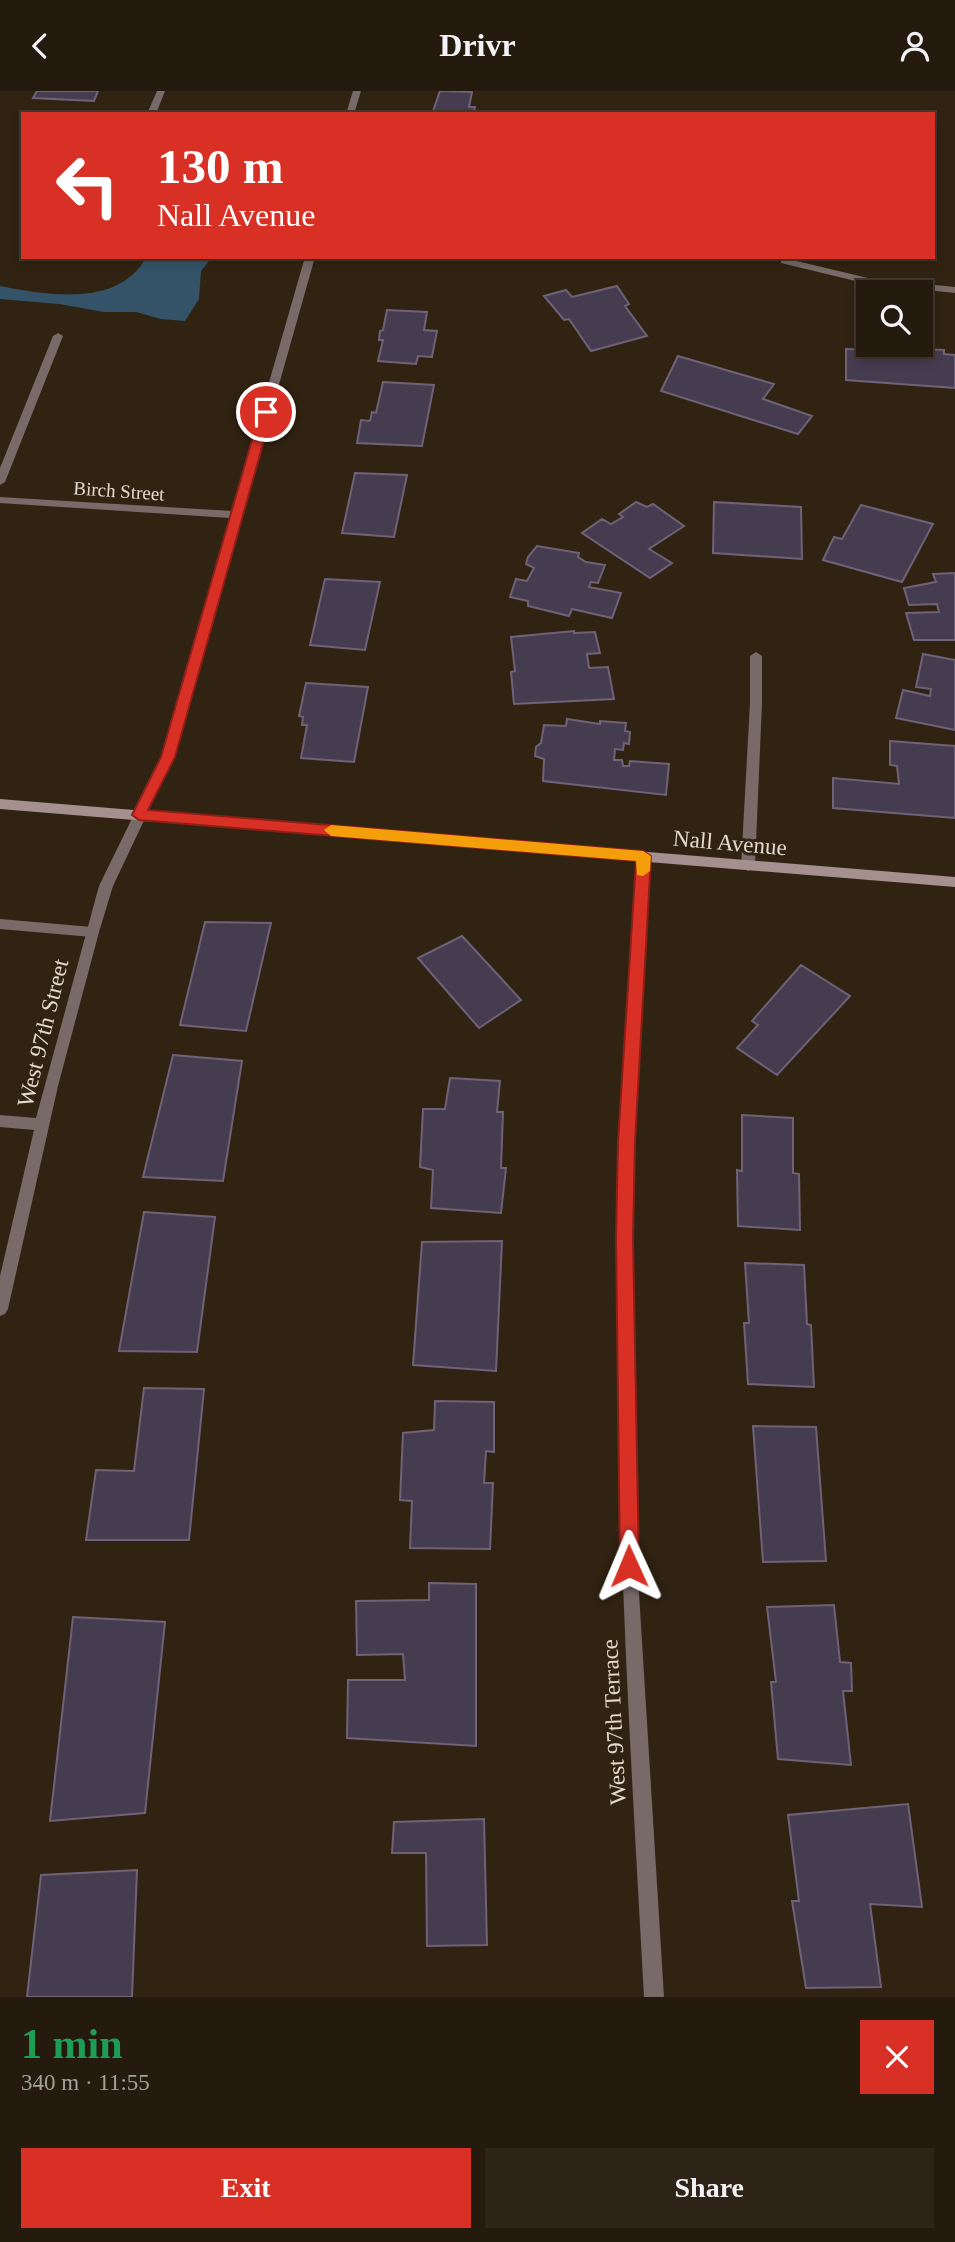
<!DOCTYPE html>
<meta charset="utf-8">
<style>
:root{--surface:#251a0e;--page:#2d2317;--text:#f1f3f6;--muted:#a3a19e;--line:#42382e;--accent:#d93025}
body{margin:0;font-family:"Times New Roman",serif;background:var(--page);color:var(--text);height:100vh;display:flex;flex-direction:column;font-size:26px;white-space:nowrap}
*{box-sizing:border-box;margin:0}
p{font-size:23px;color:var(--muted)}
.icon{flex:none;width:38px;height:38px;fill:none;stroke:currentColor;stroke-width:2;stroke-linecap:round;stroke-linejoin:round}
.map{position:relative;height:1906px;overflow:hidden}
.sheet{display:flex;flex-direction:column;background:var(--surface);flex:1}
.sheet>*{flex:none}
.hud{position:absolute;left:21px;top:21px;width:914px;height:147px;border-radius:0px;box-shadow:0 4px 10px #0003,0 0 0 2px var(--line);background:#d93025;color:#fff;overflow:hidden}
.controls{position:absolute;left:856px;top:189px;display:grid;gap:14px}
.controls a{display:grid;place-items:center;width:77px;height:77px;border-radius:0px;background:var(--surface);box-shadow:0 4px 10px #0003,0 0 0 2px var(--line);font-size:35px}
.pin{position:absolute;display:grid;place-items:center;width:60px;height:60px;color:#fff;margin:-30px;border:4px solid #fff;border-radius:50%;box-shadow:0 2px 7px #0007}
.me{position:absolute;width:77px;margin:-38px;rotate:359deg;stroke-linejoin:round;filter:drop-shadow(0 0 5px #0008)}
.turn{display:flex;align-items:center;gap:24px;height:147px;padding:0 21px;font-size:32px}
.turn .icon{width:91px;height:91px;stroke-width:2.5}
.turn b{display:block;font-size:49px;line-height:60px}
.round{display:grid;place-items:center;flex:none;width:74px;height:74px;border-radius:0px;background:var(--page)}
.headline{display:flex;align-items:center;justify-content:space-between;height:119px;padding:0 21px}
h1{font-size:42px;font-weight:700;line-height:52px;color:#1e9e55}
.primary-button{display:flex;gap:14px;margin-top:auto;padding:14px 21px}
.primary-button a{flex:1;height:80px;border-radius:0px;background:var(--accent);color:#fff;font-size:28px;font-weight:700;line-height:80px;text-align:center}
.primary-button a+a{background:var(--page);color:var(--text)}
header{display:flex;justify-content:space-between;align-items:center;height:91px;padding:0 21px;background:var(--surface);font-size:32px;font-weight:700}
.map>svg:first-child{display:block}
.water{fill:#345368}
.building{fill:#463c50;stroke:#6d6278;stroke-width:2}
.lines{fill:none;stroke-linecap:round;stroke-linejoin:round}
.lane{fill:#776a69;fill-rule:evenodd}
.street{fill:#776a69;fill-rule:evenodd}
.secondary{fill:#a5908f;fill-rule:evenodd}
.route{fill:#d93025;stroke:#8d1f18;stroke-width:2}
.slow{fill:#f59e0b}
.labels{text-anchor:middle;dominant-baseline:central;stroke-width:6;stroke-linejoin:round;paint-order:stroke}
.far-street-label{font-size:19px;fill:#e3dacf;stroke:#312312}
.street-label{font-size:23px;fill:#e3dacf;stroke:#312312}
</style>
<header><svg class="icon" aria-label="back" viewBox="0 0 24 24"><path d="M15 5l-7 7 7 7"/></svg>Drivr<svg class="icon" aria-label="person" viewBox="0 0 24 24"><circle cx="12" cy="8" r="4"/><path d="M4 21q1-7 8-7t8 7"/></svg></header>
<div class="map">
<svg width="955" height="1906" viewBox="0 0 955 1906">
<rect width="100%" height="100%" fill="#312312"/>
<!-- water -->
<path class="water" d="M146 166H212L201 180 199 208 185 230 161 228 136 221H104L59 213 0 208V195C46 204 120 217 146 166Z"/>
<!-- building -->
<path class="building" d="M37 0H98L94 10 33 7Z
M440 0 472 1 469 16H475L473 23H432Z
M617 195 629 213 625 215 647 245 591 260 569 228 564 229 544 205 566 199 572 206Z
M387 219 427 221 424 239 437 240 432 266 418 265 416 273 378 270 383 249H379L380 240 383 239Z
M846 258 919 261V258L944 259V263L955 264V297L846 289Z
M678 265 774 293 763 308 812 325 798 343 661 300Z
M383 291 434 294 422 355 357 352 361 329 370 330 372 321 376 322Z
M355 382 407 384 394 446 342 442Z
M636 411 647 416 653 413 684 435 649 458 672 472 650 487 582 442 602 428 611 433 623 426 619 423Z
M714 411 801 416 802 468 713 462Z
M861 414 933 433 902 491 823 469 834 446 842 448Z
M537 455 579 462 578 466 586 471 605 474 598 492 591 491 589 496 621 502 612 527 572 518 569 525 528 515V510L510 506 516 488 527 490 534 477 526 473 528 466Z
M955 482V549H914L906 522 939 521 937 513 909 514 904 497 936 491 933 483Z
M325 488 380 491 365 559 310 554Z
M574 540V542L595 541 600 562 587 563 589 577 608 576 614 608 514 613 511 581 515 580 511 546Z
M923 563 955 569V639L896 627 903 599 930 605 931 598 916 596Z
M306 592 368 596 354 671 301 667 307 634H302L303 626 299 625Z
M567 628 600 633V630L626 632 625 640 630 641 629 653 624 652 623 659 615 658 614 669H622L623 675H629L630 670 669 673 666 704 543 690 544 668 535 665 536 656 541 652 544 634 566 635Z
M890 650 955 655V727L833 717V687L899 693 897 675 890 674Z
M205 831 271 832 246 940 180 934Z
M462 845 521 909 479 937 418 867Z
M801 874 850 905 777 984 737 957 758 934 752 930Z
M173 964 242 970 223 1090 143 1086Z
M450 987 500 990 497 1021H503L501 1077H506L501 1122 431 1117 433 1079 420 1076 423 1018H445Z
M742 1024 793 1027V1082L799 1083 800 1139 738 1135 737 1079 742 1080Z
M144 1121 215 1126 197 1261 119 1260Z
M502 1150 496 1280 413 1274 422 1151Z
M745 1172 804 1174 807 1233 811 1234 814 1296 748 1293 744 1232H749Z
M144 1297 204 1298 189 1449H86L96 1379 134 1380Z
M435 1310 494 1311V1361L486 1360 484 1392H493L490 1458 410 1457 412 1410 400 1409 403 1342 434 1339Z
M753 1335 816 1336 826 1470 763 1471Z
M429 1492 476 1493V1655L347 1647 348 1589H405L403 1563 357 1564 356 1510 429 1509Z
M834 1514 840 1571 851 1572 852 1600H843L851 1674 778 1668 771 1591H776L767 1516Z
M73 1526 165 1531 145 1722 50 1730Z
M908 1713 922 1816 870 1813 881 1896 806 1897 792 1810H799L788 1724Z
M484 1728 487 1854 427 1855 426 1762H392L394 1731Z
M137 1779 132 1906H27L41 1784Z"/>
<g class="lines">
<!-- lane -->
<path class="lane" d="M0 828 92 836 99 841 92 846 0 838Z"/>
<!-- street -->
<path class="street" d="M157 0H165L156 23H147Z
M353 0H361L354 23H346Z
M305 166H315L174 666 113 795 99 841 58 995 8 1218 5 1223 0 1225V1185L34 1039 0 1036V1024L36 1027 99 795 162 666 230 427 0 412V406L232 420Z
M784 167 868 187 955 196V202L868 193 781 172V168Z
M58 242 63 245 5 391 0 394V377L53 245Z
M756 561 762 565V612L755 775 748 780 741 775 750 612V565Z
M643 760 649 765 634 1027 633 1147 639 1502 664 1906H644C630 1652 614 1398 618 1143 619 1017 628 891 637 765Z"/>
<!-- secondary -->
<path class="secondary" d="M0 708 955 786V796L0 718Z"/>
</g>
<!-- route -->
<path class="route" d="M266 317 272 321 175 666 148 719 643 760 651 765 635 1051 633 1147 639 1475 636 1482 629 1484 623 1482 620 1475 616 1147 618 1051 636 770 139 729 132 724 161 666 260 321Z"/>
<!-- slow -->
<path class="slow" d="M331 734 643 760 651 765 650 780 643 785 637 784 636 770 331 745 324 739Z"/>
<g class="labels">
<!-- far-street labels -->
<g class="far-street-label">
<text transform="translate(119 400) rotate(4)">Birch Street</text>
</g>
<!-- street labels -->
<g class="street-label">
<text transform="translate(730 752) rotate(5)">Nall Avenue</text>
<text transform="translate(43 942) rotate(-76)">West 97th Street</text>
<text transform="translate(614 1631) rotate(-93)">West 97th Terrace</text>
</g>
</g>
</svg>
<div class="controls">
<a><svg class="icon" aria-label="search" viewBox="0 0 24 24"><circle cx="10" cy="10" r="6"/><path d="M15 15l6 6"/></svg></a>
</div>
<div class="pin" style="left:266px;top:321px;background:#d93025"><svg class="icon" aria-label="arrive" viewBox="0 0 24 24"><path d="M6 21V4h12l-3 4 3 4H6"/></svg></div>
<svg class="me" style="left:629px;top:1475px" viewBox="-20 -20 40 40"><path d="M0-17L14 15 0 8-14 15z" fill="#d93025" stroke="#fff" stroke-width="4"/></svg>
<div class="hud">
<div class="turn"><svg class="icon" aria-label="left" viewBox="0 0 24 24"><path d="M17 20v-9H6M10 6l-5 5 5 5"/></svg><div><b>130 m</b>Nall Avenue</div></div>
</div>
</div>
<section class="sheet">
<div class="headline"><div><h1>1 min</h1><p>340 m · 11:55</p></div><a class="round" style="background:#d93025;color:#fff"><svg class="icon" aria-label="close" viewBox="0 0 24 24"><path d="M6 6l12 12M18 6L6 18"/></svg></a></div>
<div class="primary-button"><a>Exit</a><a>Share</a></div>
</section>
